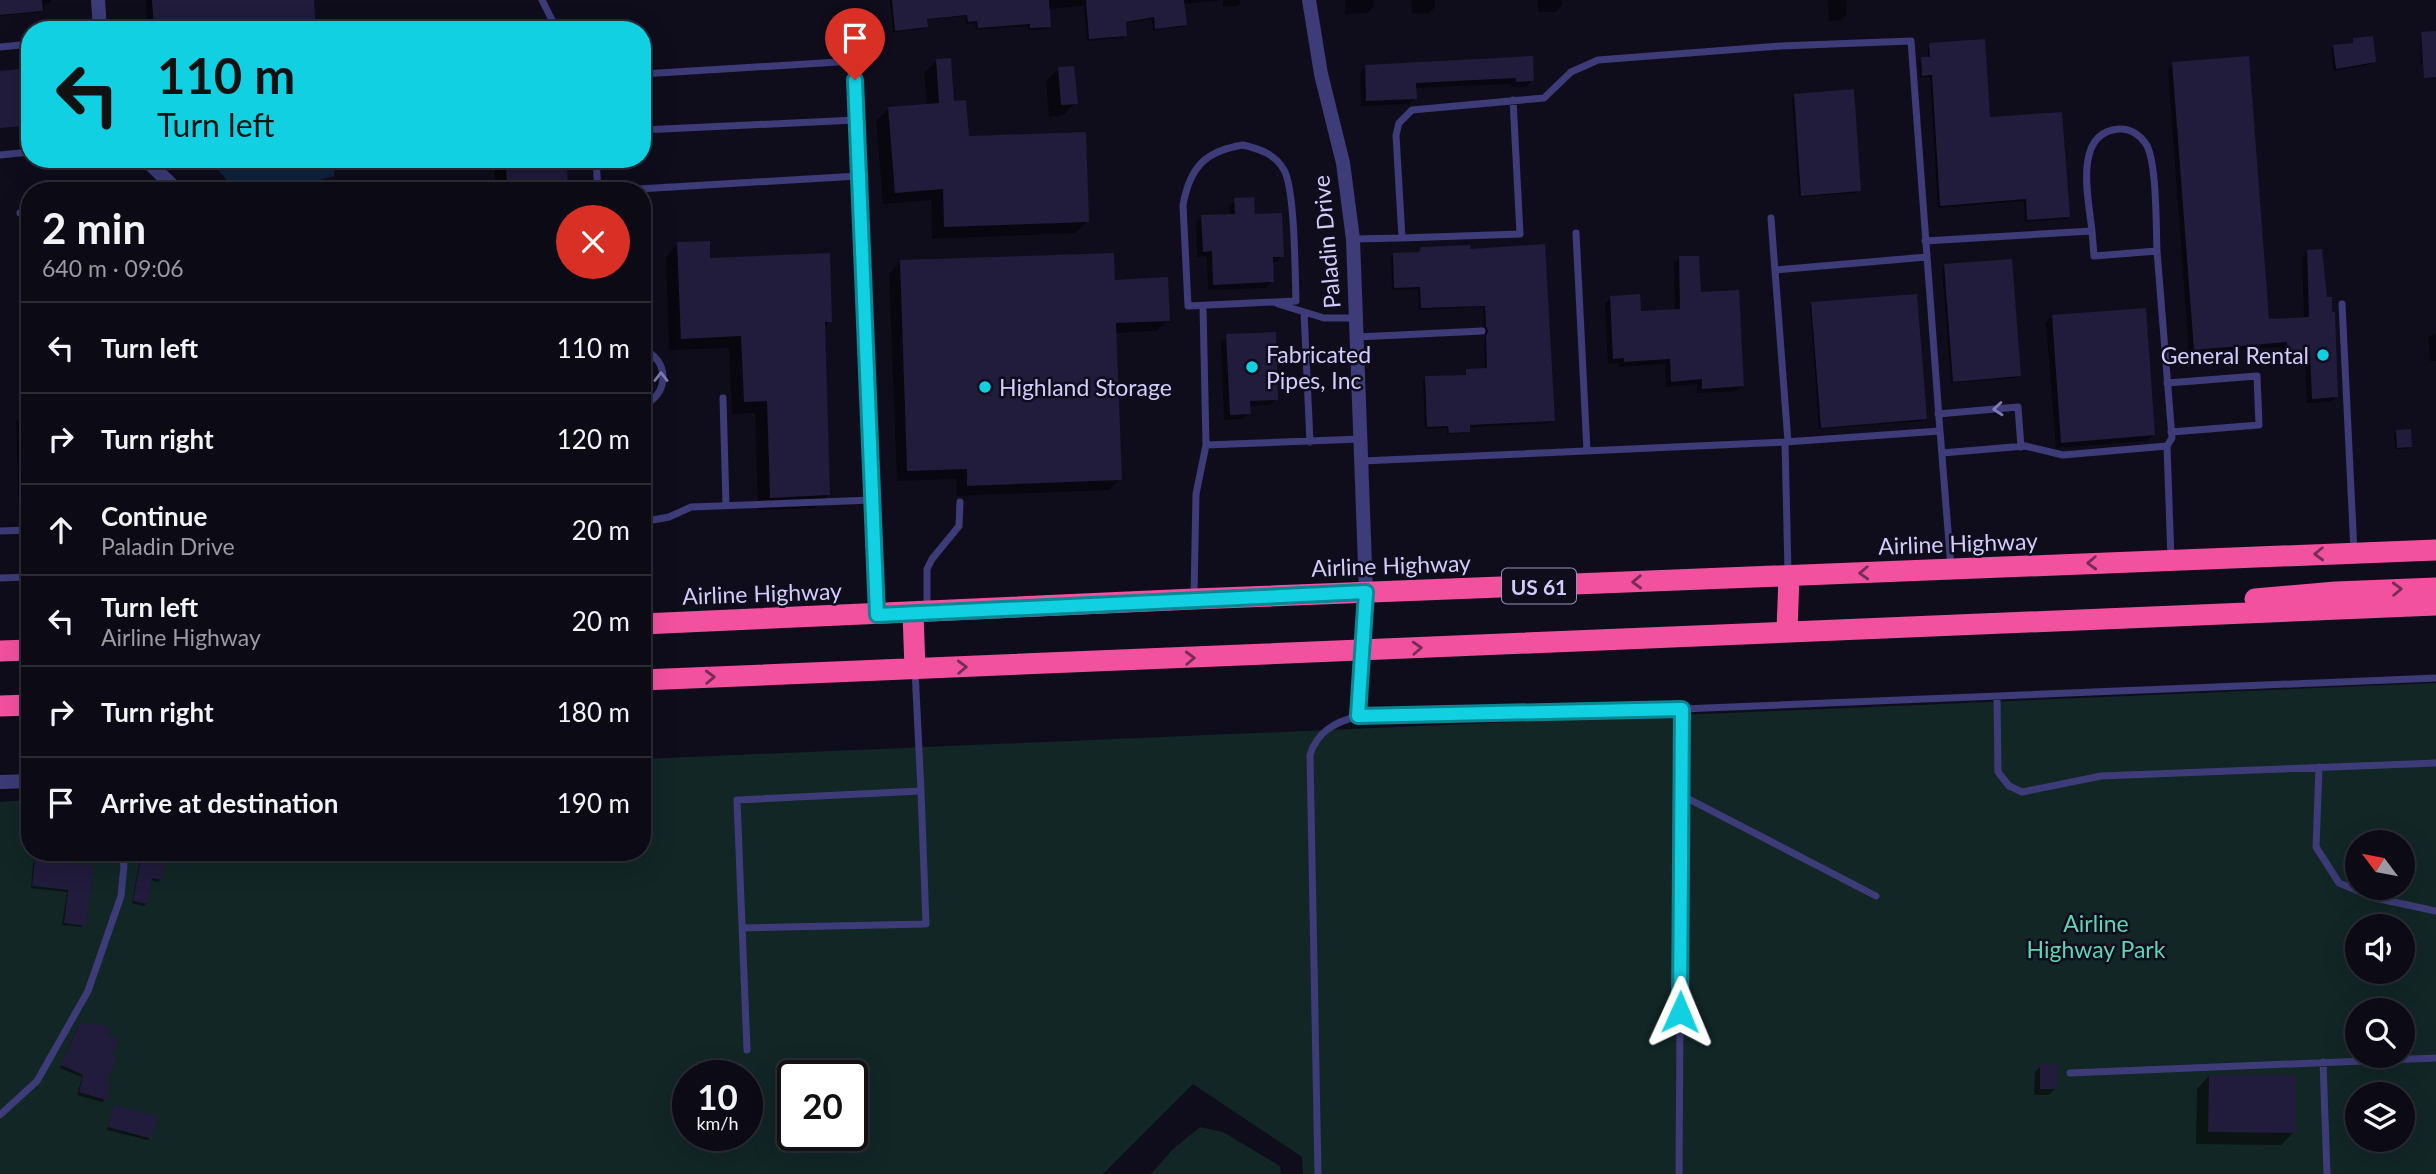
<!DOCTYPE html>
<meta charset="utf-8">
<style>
:root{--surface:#0b0a15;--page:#191822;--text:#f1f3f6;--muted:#9a9aa0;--line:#2b2b34}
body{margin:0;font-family:Lato,sans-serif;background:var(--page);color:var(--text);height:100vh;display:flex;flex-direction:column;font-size:26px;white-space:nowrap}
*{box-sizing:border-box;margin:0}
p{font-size:23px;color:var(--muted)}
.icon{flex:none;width:38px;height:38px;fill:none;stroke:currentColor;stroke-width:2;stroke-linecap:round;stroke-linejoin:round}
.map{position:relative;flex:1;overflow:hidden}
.sheet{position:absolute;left:21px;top:182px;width:630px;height:679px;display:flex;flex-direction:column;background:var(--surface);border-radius:28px;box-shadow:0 7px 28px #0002,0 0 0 2px var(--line)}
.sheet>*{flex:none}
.guide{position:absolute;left:21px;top:21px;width:630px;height:147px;border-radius:28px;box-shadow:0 7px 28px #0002,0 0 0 2px var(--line);background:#11d0e2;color:#111;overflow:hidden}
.needle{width:46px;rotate:302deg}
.controls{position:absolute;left:2345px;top:830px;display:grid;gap:14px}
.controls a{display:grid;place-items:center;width:70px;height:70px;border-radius:50%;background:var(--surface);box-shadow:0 7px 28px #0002,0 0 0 2px var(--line);font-size:35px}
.speed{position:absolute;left:672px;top:1060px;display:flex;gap:14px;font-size:35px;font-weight:700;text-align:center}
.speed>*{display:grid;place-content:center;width:91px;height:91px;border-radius:50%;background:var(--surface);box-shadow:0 7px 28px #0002,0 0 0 2px var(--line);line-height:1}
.speed small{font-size:18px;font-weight:400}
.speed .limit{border:4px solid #111;border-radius:10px;background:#fff;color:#111}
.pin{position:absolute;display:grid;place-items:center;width:60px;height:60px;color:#fff;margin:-72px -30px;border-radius:50% 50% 50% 0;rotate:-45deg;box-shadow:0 0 7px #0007}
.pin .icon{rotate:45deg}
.me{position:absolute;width:77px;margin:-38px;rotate:1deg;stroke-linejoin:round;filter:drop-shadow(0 0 5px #0008)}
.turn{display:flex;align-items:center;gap:24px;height:147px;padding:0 21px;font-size:32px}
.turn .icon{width:91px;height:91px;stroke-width:2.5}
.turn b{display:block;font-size:49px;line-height:60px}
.round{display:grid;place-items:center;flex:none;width:74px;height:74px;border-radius:37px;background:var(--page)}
.headline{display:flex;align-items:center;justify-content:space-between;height:119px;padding:0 21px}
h1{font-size:42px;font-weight:700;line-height:52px}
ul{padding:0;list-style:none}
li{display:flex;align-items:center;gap:21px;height:91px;padding:0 21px;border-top:2px solid var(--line)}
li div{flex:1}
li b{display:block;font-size:26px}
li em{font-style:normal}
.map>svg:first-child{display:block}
.green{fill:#112625;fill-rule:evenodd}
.water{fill:#0f223e}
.shadow{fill:#0007}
.building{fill:#211b3c}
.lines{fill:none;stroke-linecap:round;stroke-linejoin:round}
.lane{stroke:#3d3b78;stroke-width:7}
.street{stroke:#3d3b78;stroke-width:14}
.highway{stroke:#f251a0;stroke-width:21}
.oneway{stroke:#807cb3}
.oneway2{stroke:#752c57}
.route-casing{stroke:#0b8793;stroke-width:18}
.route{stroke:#11d0e2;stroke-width:12}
.poi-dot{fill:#11d0e2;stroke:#0f0d1c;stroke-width:2.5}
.labels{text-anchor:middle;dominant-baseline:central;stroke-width:5;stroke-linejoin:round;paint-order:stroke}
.shield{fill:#0f0d1c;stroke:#9793b8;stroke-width:2}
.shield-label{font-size:21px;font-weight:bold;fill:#d1ccfb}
.street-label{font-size:23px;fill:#d1ccfb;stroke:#0f0d1c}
.poi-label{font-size:23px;fill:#d1ccfb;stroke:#0f0d1c;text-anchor:start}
.park-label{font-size:23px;fill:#5fd4b5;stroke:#0f0d1c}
</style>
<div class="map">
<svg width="2436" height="1174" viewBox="0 0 2436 1174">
<rect width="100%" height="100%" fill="#0f0d1c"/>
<!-- green -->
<path class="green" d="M2436 683V1174H1303L1302 1157 1193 1084 1103 1174H0V802L30 800V852H642V759ZM2357 842H2403V887H2357ZM2357 926H2403V971H2357ZM2357 1010H2403V1055H2357ZM688 1076H747V1136H688ZM793 1076H852V1136H793ZM2357 1094H2403V1139H2357Z
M1200 1127 1223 1132 1280 1166 1281 1174H1151L1173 1149Z"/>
<!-- water -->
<path class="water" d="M208 159H337L334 176 286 189 234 188Z"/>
<!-- shadow -->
<path class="shadow" d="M0 0H51V2L44 5V10L42 12 0 16Z
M146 0H312L314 30H148Z
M890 0H1240V3L1238 6 1223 7V0L1183 4 1186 24 1183 27 1153 30 1152 19 1124 23 1125 35 1122 38 1087 41 1084 6 1048 9 1049 27 1046 29 1028 30V26L976 30 975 23 966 24 965 16 925 20 926 27 923 29 893 32Z
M1345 0H1373L1374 6 1367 13 1345 14Z
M1411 0H1435V7L1429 13 1412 14Z
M1537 0H1562V5L1556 12H1538Z
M1828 0H1846L1847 14 1841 20 1829 21Z
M2436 33V64H2421L2420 36 2422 34Z
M2354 40 2374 61 2372 64 2334 71 2331 49 2334 47 2351 45Z
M1930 45 2068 216 2066 219 2025 222 2024 201 1938 208 1930 77H1920L1919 62 1928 59V48Z
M1531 58 1532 81 1526 87H1511V84L1415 88V98L1409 104 1361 106 1360 73 1366 67Z
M936 61 967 138 1088 221 1075 233 932 239 931 200 883 204 876 121 888 109 927 105 924 73Z
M2173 64 2267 321 2304 319 2302 257 2307 252 2337 396 2331 402 2307 403 2305 357 2283 358 2282 347 2189 354 2168 69Z
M1059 69 1076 103 1063 115 1049 117 1046 81Z
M1794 96 1859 190 1856 193 1799 197 1792 98Z
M494 159H565L566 191H495Z
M1235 200 1253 215 1282 256 1276 262 1271 263 1272 282 1266 288 1208 290 1207 256 1197 257 1196 223 1202 217 1229 216V206Z
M678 244 831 321 823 329 828 495 815 508 758 510 755 413 732 414 729 348 669 350 666 256Z
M1468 247 1553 421 1550 423 1468 427 1466 433 1447 434V428L1425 429 1423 381 1426 378 1464 376 1467 371 1485 370 1484 340 1486 335 1484 329 1483 307 1419 310 1418 289 1392 290 1391 258 1394 255 1418 254 1422 249Z
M1679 258 1700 294 1742 386 1736 391 1697 393V384L1666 387 1665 364 1619 367V363L1608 364 1605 303 1611 298 1639 313 1675 311 1674 264Z
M900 262 1113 281 1168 320 1157 331 1115 333 1120 479 1109 490 957 496 956 479 897 481 889 273Z
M1945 266 2019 376 2016 378 1951 383 1942 268Z
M1812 304 1925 418 1923 421 1819 429 1810 306Z
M2052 317 2153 435 2147 441 2056 448 2046 323Z
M2436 334V361H2430L2428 337Z
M1227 336 1276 399 1270 405 1249 406V413L1243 419 1224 420 1221 342Z
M29 409 30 519 24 520 23 514H19L16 422Z
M2397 432 2410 446 2407 449H2395L2394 434Z
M141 852H165L161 879 158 882 150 880 146 903 144 906 132 903Z
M36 861 92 867 84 925 81 927 62 925 67 892 31 888 33 863Z
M92 1023 105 1034 110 1056 103 1085 105 1099 102 1102 77 1095 82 1077 60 1068 78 1026 80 1024 89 1027Z
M2041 1066 2055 1089 2049 1095H2034L2035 1072Z
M2209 1076 2294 1132 2281 1145 2196 1144 2197 1089Z
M114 1107 150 1138 148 1140 107 1130Z"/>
<!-- building -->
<path class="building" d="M0 0H42L43 11 0 15Z
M152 0H314L316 30H154Z
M892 0H1049L1051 27 1030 28V24L978 28 977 21 968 22 967 15 927 19 928 27 895 31Z
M1086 0H1184L1187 25 1155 29 1154 17 1126 22 1127 36 1089 39Z
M2436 31V77L2424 78 2421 32Z
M2373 36 2376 62 2336 69 2333 45 2353 43V38Z
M1985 39 1990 117 2062 112 2070 217 2027 220 2026 199 1940 206 1932 75 1922 76 1921 57H1930L1929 43Z
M1533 56 1534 81 1516 82V78L1416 83 1417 99 1366 101 1365 65Z
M2249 56 2269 319 2309 317 2307 250 2322 249 2327 297H2332V312H2335L2338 397 2312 399 2310 352 2288 353 2287 342 2194 350 2172 62Z
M951 58 954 101 966 100 969 136 1086 132 1089 222 944 227 943 189 895 193 888 107 939 103 936 59Z
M1074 66 1078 104 1061 105 1058 67Z
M19 69 23 126 0 128V71Z
M1854 89 1861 191 1801 196 1794 94Z
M506 159H567L568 191H507Z
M1254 197 1255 214 1282 213 1284 257H1273L1274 282 1213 285 1212 251 1203 252 1201 215 1235 214 1234 198Z
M710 241V258L830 253 832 322H825L830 495 770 498 767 401 744 402 741 336 681 339 677 242Z
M1545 244 1555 421 1470 425V432L1449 433 1448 426 1427 427 1425 376 1466 375V369L1487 368 1486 336 1488 331 1486 326 1485 306 1421 308 1420 287 1394 288 1393 253 1419 252 1421 247 1470 245V249Z
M1114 253 1115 280 1168 277 1170 321 1116 323 1122 480 967 486V469L907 471 900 260Z
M1679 256H1699L1701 292 1739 290 1744 386 1702 389V379L1671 382 1670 359 1624 362V358L1613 359 1610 296 1640 294 1641 311 1680 309Z
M2012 259 2021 376 1953 382 1944 264Z
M1917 294 1927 419 1821 428 1811 302Z
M2146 308 2155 435 2061 443 2052 315Z
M1276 332 1278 400 1250 401 1251 414 1230 415 1226 334Z
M2411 429 2412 447 2397 448 2396 430Z
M142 852 167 854 162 880 152 878 148 904 133 901Z
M35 859 94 866 86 926 64 923 68 890 32 886Z
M92 1021 110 1029 107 1034 119 1039 112 1055 117 1057 106 1083 111 1085 106 1100 79 1092 83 1075 61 1065 80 1022 90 1026Z
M2040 1064H2058L2057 1089H2040Z
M2209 1075H2296V1133L2208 1132Z
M114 1105 158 1116 152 1139 108 1127Z"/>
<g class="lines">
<!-- lane -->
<path class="lane" d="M542 0 557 30
M0 47 30 44
M642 74 854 61 877 611
M642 130 856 120
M1243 145C1260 149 1275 154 1284 170 1295 189 1295 274 1296 301L1188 306 1183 205C1190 167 1205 151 1243 145Z
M0 155 30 152
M596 159 598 191
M605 191 858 176
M20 213 30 212
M1771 218 1788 442
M1576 233 1587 451
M1402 238 1520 234 1513 100
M1353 239 1402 238 1396 135 1399 123 1412 110 1544 98 1571 72 1598 60 1780 46 1911 41 1940 431
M1925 241 2092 231 2094 256 2157 251C2156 228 2157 161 2146 144 2140 135 2130 128 2119 129 2072 132 2089 201 2092 231
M2157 251 2172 438 2167 446
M1775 270 1927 257
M1278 304 1324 318H1356
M2342 304 2354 552
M1203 306 1206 445
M1304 312 1310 442
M1357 337 1482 331
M642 349C670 359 670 395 642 406
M2167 383 2257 376 2259 425 2171 432
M723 398 726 505
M1938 414 2018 407 2021 447
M1785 442 1788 572
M1942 453 2025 446 2063 455 2167 446 2171 559
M1362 461 1785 442 1940 431 1951 568
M642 522 669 517 691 507 872 500
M0 531 30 530
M0 578 30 577
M1194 595 1196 494 1206 445 1360 439
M927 610V569L932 559 959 526 960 502
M1364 651 1358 716 1682 709 1679 1174
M1997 697 1998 772 2009 786 2022 792 2101 776 2436 763
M1682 709 2436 678
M2319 767 2316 847 2339 883 2375 898 2436 911
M1683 796 1876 896
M742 928 926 924 921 791
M747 1050 737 800 921 791 915 670
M2323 1062 2327 1174
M2070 1073 2436 1058
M0 1115 37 1081 88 991 121 896 124 865 119 852
M1318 1174 1310 755C1317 731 1336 722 1358 716"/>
<!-- street -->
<path class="street" d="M98 0 100 30
M1309 0 1321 74 1343 163 1353 239 1366 592 1364 651
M145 159 178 191
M0 782 30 781"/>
<!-- highway -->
<path class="highway" d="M2255 599 2336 592 2436 588
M913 613 915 669
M642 624 1194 599 2436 550
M1787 631 1789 576
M0 651 30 650
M642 680 2436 605
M0 706 30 705"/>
</g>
<!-- one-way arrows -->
<defs><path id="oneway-chevron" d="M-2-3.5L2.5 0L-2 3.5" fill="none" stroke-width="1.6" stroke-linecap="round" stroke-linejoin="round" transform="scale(1.75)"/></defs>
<g class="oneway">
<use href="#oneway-chevron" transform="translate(661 377) rotate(-90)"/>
<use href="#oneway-chevron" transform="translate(1998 409) rotate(175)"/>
</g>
<g class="oneway2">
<use href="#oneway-chevron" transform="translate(2319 554) rotate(178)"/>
<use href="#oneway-chevron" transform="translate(2092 563) rotate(178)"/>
<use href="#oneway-chevron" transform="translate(1864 573) rotate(178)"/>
<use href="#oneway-chevron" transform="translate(1637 582) rotate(178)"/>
<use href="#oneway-chevron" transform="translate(2397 589) rotate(-2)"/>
<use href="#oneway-chevron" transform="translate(1417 648) rotate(-3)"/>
<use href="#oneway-chevron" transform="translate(1190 658) rotate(-2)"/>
<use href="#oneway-chevron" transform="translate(962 667) rotate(-2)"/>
<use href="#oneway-chevron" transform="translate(710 677) rotate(-2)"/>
</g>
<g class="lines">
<defs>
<path id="route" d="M855 80 877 615 1366 592 1358 716 1682 709 1680 1012"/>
</defs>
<!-- route casing -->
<use href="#route" class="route-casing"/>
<!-- route -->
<use href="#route" class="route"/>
</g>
<!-- markers -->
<g class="poi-dot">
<circle cx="2323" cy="355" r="7"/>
<circle cx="1252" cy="367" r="7"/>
<circle cx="985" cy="387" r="7"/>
</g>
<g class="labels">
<!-- shield labels -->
<rect class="shield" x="1502" y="568.5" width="74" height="35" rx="5"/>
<g class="shield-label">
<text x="1539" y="586">US 61</text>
</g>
<!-- street labels -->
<g class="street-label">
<text transform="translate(1326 242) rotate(-95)">Paladin Drive</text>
<text transform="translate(1958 543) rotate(-2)">Airline Highway</text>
<text transform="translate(1391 565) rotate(-2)">Airline Highway</text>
<text transform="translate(762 593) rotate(-2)">Airline Highway</text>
</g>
<!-- poi labels -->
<g class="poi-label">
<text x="1266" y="354">Fabricated<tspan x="1266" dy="26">Pipes, Inc</tspan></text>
<text x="2309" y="355" text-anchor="end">General Rental</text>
<text x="999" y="387">Highland Storage</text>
</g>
<!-- park labels -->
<g class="park-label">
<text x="2096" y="923">Airline<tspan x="2096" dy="26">Highway Park</tspan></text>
</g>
</g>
</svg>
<div class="controls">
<a><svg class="needle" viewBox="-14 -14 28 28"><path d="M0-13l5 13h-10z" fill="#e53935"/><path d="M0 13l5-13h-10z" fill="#9a9aa0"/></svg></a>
<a><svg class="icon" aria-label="sound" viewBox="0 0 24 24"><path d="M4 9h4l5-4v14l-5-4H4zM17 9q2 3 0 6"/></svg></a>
<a><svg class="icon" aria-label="search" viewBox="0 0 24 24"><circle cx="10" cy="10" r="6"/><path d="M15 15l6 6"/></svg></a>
<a><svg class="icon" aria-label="layers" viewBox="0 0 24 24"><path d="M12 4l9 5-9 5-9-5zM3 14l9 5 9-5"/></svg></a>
</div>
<div class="speed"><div>10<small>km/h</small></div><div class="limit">20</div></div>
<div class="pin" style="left:855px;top:80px;background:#d93025"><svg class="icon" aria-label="arrive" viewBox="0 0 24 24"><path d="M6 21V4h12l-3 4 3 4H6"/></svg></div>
<svg class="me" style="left:1680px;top:1012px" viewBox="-20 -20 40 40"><path d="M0-17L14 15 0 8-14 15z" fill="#11d0e2" stroke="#fff" stroke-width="4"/></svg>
<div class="guide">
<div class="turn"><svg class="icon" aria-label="left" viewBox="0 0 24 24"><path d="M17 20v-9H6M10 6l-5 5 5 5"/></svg><div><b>110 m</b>Turn left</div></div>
</div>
<section class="sheet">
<div class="headline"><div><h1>2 min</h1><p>640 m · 09:06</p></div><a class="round" style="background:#d93025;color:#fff"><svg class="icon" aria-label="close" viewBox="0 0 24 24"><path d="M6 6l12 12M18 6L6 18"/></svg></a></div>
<ul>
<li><svg class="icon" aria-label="left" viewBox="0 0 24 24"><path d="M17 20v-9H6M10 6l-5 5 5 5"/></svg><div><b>Turn left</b></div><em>110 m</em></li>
<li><svg class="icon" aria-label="right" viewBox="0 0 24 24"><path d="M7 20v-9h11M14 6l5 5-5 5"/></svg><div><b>Turn right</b></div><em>120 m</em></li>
<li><svg class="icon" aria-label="ahead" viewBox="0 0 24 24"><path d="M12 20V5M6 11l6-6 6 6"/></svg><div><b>Continue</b><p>Paladin Drive</p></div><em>20 m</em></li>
<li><svg class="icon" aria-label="left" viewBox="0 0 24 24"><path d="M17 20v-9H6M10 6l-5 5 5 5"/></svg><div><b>Turn left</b><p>Airline Highway</p></div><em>20 m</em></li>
<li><svg class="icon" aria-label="right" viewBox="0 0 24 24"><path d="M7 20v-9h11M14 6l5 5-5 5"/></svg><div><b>Turn right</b></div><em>180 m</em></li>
<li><svg class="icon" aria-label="arrive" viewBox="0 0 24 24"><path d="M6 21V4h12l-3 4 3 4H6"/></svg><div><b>Arrive at destination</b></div><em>190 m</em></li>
</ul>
</section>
</div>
